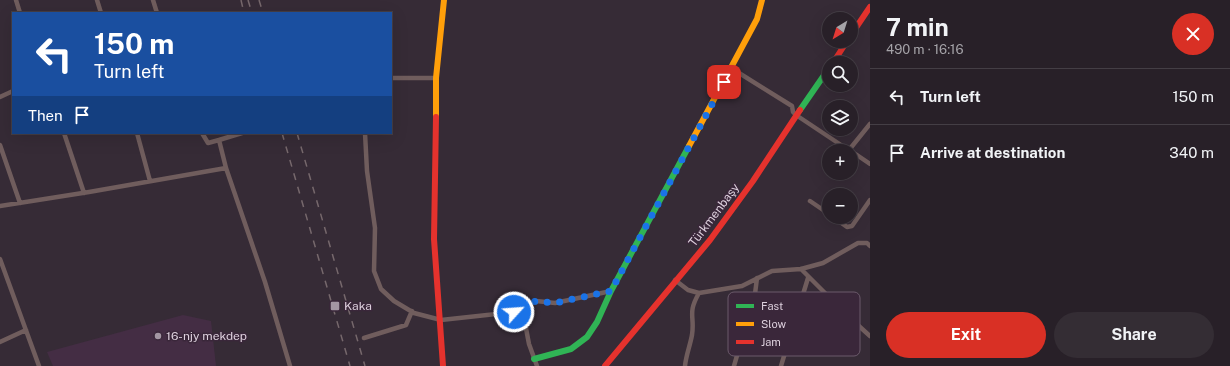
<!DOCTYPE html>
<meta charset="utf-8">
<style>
:root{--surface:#282028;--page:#342d34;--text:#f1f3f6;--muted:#a5a3a8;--line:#443e45;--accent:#d93025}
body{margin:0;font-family:"Public Sans",sans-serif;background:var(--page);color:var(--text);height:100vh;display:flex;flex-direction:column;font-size:15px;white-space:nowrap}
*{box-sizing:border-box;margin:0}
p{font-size:13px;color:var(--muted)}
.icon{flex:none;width:22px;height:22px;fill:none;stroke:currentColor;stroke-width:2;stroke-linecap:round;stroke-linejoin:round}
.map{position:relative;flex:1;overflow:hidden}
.sheet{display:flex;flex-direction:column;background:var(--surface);width:360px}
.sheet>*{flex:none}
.hud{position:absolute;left:12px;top:12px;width:380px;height:122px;border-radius:0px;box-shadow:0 4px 16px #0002,0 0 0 1px var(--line);background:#1a4fa0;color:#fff;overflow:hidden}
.needle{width:26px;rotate:218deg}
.fabs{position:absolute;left:822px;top:12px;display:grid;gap:8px}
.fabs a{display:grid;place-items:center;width:36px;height:36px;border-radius:50%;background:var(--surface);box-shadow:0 4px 16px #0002,0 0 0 1px var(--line);font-size:20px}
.pin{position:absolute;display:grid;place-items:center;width:34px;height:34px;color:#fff;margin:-17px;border-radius:8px;box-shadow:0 2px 6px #0006}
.me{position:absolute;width:44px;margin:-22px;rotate:64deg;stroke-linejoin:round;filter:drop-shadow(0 0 3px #0008)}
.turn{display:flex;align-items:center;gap:14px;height:84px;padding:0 16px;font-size:18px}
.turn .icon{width:52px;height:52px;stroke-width:2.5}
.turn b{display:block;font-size:28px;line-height:34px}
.then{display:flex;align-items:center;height:38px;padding:0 16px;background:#0003;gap:8px;font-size:15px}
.round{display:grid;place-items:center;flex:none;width:42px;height:42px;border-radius:21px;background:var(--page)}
.summary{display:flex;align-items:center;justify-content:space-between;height:68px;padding:0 16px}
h1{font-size:24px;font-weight:700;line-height:30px}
.button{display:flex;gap:8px;margin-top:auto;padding:8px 16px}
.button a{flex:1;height:46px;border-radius:24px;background:var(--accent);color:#fff;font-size:16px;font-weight:700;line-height:46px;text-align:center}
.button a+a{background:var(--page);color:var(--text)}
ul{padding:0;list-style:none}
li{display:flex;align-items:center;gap:12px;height:56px;padding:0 16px;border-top:1px solid var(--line)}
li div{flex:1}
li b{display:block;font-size:15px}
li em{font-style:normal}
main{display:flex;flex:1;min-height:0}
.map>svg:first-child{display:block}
.built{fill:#442d44}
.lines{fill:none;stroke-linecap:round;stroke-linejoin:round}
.street{stroke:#705d5d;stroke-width:4.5}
.fast{stroke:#30b455;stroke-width:6}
.slow{stroke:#ff9f0a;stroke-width:6}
.jam{stroke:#e5322d;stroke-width:6}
.rail{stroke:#76686c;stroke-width:1.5;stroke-dasharray:7 7;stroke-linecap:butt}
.route{stroke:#1a73e8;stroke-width:7;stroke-dasharray:0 12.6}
.poi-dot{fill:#a396a3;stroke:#3a273a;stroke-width:1.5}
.labels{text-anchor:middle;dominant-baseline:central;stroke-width:3;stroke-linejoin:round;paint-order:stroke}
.street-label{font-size:12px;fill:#ddd0dd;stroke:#3a273a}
.poi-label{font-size:12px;fill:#ddd0dd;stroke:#3a273a;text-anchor:start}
.key{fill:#3a273a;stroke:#6b5a6b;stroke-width:1}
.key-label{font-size:11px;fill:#ddd0dd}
</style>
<main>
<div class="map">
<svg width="870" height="366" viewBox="0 0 870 366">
<rect width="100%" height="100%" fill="#362b36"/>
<!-- built -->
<path class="built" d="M183 315 211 321 216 366H53L47 352Z"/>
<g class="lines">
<!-- street -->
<path class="street" d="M16 0 20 13
M97 0 101 13
M153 0 157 13
M731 68 792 106 793 112 796 115 850 151
M391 78H436
M0 97 13 91
M64 133 84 193
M137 133 150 181
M202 133 208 143 219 140
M242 133 219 140 226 168 265 282 290 366
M365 133 367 171 375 228 374 271 381 289 394 301 414 313 441 320 514 312 520 313 524 318 529 344 537 366
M0 145 20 203
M849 150 870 124
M851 151 870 164
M810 201 829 214
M0 206 89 192 226 168
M833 217 847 227 852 226 870 200
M0 259 39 366
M801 269 849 317 870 336
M675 280 688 290 699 293 742 286 772 271 801 269 823 263 858 243H867L870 246
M520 313 530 303 536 301 555 303 611 291
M364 338 406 325 412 311
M0 342 26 330
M685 366C686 355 690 346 692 335 695 316 687 314 699 293
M734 366 755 294 757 278
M781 366 808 278"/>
<!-- fast -->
<path class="fast" d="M800 110 829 68
M534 359 571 349 587 337 597 322 611 291 689 146"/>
<!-- slow -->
<path class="slow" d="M436 117V78L444 0
M689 146 757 19 762 0"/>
<!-- jam -->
<path class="jam" d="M851 35 870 7
M833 63 847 41
M436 117 434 239 443 366
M605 366 710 240 753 181 800 110"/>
<!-- rail -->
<path class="rail" d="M241 0 244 13
M248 0 252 13
M259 0 263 13
M282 133 350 366
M297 133 365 366"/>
</g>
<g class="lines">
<!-- route -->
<path class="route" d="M514 312 520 313 530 303 536 301 555 303 611 291 724 82"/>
</g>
<!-- markers -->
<g class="poi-dot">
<rect x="330" y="301" width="10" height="10" rx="2"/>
<circle cx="158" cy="336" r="4"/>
</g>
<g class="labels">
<!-- street labels -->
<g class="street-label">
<text transform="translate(714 215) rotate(-53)">Türkmenbaşy</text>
</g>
<!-- poi labels -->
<g class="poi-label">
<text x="344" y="306">Kaka</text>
<text x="166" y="336">16-njy mekdep</text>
</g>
</g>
<!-- legend -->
<rect x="728" y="292" width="132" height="64" rx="6" class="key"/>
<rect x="736" y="304" width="18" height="4" fill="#30b455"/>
<rect x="736" y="322" width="18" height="4" fill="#ff9f0a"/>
<rect x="736" y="340" width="18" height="4" fill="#e5322d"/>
<g class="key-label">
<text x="761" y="310">Fast</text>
<text x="761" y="328">Slow</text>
<text x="761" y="346">Jam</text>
</g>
</svg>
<div class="fabs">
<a><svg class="needle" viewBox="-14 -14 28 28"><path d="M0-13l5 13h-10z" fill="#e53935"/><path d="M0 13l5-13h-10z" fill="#a5a3a8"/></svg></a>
<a><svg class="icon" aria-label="search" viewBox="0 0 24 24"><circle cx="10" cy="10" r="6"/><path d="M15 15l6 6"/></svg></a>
<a><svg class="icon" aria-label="layers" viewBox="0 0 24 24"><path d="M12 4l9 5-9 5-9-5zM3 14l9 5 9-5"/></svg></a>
<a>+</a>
<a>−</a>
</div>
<div class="pin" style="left:724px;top:82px;background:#d93025"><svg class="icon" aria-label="arrive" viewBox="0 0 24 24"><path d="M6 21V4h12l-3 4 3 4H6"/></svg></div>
<svg class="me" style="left:514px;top:312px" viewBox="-20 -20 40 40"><circle r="17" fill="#1a73e8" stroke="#fff" stroke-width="3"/><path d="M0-11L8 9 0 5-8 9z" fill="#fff"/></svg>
<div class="hud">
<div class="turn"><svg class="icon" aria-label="left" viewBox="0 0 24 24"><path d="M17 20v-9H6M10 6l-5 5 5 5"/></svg><div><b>150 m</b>Turn left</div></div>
<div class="then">Then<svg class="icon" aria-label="arrive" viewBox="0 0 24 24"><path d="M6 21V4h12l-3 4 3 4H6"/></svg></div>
</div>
</div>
<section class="sheet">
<div class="summary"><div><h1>7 min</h1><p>490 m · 16:16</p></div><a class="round" style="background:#d93025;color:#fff"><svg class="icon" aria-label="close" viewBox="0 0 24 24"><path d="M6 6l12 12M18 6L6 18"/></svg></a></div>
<ul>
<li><svg class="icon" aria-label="left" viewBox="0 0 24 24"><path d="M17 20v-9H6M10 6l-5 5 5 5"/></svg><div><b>Turn left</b></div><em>150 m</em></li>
<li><svg class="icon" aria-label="arrive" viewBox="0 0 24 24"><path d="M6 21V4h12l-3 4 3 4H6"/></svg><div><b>Arrive at destination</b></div><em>340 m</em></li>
</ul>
<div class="button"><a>Exit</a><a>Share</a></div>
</section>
</main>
